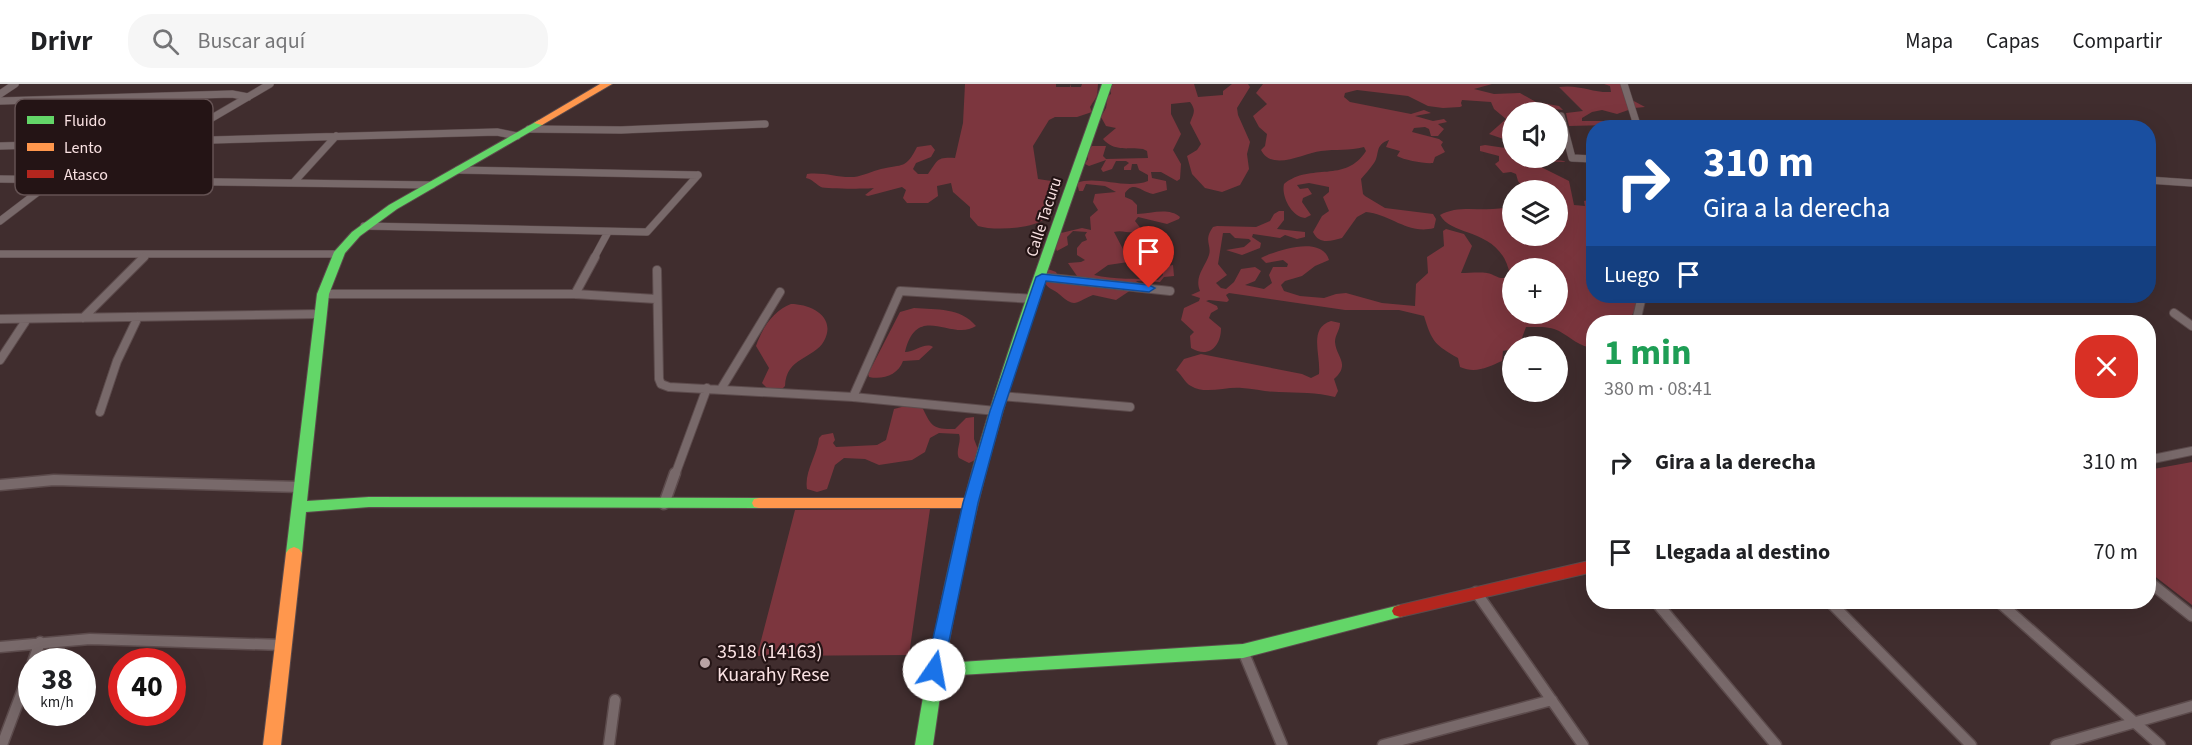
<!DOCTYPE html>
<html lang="es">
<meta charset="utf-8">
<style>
:root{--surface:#fff;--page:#f6f6f6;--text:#202124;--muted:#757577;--line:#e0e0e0}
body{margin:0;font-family:"Source Sans 3",sans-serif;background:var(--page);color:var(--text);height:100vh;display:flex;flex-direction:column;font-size:22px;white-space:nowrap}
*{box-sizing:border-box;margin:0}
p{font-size:20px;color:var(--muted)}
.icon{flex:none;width:33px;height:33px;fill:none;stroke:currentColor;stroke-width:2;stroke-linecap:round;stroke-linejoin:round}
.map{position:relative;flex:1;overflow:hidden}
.side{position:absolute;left:1586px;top:231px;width:570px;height:294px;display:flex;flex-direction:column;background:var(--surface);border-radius:24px;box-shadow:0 6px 24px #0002}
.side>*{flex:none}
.guide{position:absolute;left:1586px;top:36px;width:570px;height:183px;border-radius:24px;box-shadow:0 6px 24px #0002;background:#1a4fa0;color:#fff;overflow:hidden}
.controls{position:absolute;left:1502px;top:18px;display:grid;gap:12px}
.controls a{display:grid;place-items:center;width:66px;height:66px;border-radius:50%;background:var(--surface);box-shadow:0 6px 24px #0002;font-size:30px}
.speed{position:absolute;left:18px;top:564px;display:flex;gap:12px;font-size:30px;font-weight:700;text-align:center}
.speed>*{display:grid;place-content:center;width:78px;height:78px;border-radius:50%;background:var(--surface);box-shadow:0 6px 24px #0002;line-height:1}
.speed small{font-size:15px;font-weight:400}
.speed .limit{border:9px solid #d22;background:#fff;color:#111}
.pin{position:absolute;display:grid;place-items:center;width:51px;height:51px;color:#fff;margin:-62px -26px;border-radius:50% 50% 50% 0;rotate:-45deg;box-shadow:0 0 6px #0007}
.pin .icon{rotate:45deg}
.me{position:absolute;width:66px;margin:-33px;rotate:12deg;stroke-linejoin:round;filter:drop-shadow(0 0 4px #0008)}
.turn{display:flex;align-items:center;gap:21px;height:126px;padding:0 18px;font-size:27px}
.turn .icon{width:78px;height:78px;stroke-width:2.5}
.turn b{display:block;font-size:42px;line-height:51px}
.then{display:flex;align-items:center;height:57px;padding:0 18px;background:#0003;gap:12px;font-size:22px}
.round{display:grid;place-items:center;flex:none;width:63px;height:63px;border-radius:24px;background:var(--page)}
.headline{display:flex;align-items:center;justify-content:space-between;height:102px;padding:0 18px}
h1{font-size:36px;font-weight:700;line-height:45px;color:#1e9e55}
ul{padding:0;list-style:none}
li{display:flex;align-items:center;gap:18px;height:90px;padding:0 18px}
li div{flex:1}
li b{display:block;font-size:22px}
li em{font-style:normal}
header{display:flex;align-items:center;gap:36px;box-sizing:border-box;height:84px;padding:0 30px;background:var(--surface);border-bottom:2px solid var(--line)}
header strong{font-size:28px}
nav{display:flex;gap:33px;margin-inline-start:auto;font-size:21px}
.search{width:420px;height:54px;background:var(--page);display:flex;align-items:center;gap:15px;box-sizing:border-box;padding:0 21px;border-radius:24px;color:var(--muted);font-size:22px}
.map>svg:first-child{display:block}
.green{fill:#7c363e;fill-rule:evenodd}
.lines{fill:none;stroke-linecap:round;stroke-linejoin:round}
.street-far2-casing{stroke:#5c4b4c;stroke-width:8}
.street-far1-casing{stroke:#5c4b4c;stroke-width:10}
.street-casing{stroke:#5c4b4c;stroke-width:13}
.fast-casing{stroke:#5c4b4c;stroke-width:2}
.slow-casing{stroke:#5c4b4c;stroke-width:2}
.jam-casing{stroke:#5c4b4c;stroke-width:2}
.street-far2{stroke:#78696a;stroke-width:7}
.street-far1{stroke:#78696a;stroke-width:8}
.street{stroke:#78696a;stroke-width:10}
.fast{fill:#63d668;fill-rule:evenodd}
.slow{fill:#ff974d;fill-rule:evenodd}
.jam{fill:#b3261e;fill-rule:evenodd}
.route{fill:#1a73e8;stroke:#114b97;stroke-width:1.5}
.poi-dot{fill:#b9a3a4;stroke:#241415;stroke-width:2}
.labels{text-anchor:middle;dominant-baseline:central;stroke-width:4.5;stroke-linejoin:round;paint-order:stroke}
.street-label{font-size:16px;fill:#fae2e3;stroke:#241415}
.near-poi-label{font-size:20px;fill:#fae2e3;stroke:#241415;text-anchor:start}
.key{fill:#241415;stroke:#645253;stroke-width:1.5}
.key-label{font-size:16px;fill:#fae2e3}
</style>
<header>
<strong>Drivr</strong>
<div class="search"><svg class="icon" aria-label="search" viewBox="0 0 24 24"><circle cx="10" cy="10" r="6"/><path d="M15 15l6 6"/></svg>Buscar aquí</div>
<nav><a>Mapa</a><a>Capas</a><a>Compartir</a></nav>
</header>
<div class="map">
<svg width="2192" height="661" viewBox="0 0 2192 661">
<rect width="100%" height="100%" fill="#402d2e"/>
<!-- green -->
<path class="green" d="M965 0H1056V3H1070L1071 0V3H1081L1082 0H1098C1097 13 1098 11 1090 23L1092 28 1077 33H1055L1049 36 1033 62 1038 95 1058 98 1060 104C1057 111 1052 129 1047 133 1035 145 994 147 978 142L970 133V123L953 108 951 99 937 102 938 112 928 119H907L903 114 906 106 902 103 868 112 865 111 874 104C867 105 825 105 821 103 815 100 814 96 806 94L807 90C825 88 837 94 854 93 863 92 872 87 881 85 903 80 906 85 917 63L931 61 935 66 931 73 916 79 913 85 918 90H928C938 77 935 73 955 74L963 39Z
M1110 0H1194L1198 13 1223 11V7L1232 0H1248L1250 3 1237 24 1238 31 1250 58 1247 70 1249 85 1240 101 1222 108 1205 104 1192 90 1187 72 1197 66 1201 60 1190 39C1193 30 1197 27 1190 18L1171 20V30L1181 50 1173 66 1181 80 1180 95 1177 97 1161 88H1151L1152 94 1166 97 1167 106 1153 110C1141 108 1134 96 1125 109V113L1132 116 1137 121V130C1151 130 1168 123 1180 133L1179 135 1167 140 1138 133 1135 137 1142 146C1131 152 1124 145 1114 148L1125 169 1156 171 1158 184 1173 181 1174 192 1164 193 1160 198 1136 197 1140 200 1116 216 1093 211C1075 218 1076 225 1059 210 1054 205 1049 206 1045 199L1048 185 1056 188 1058 192 1079 195 1068 179 1081 178 1085 176 1077 171V164L1082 158 1087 156 1085 151 1087 148 1073 147 1067 153 1068 161 1057 167 1055 163 1061 149 1082 144 1091 146 1090 133 1098 126 1093 118 1095 110 1116 108 1105 102 1086 100 1083 107H1079L1077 99C1096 91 1126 106 1148 97V91L1139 86 1137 80H1132L1131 86H1124V83L1129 79 1126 77H1116L1112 85 1103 88 1101 85 1106 76 1089 82 1085 80 1088 75V66L1092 62H1106L1103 72 1106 75 1148 74 1147 67 1143 65C1128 63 1114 68 1103 55L1116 44 1106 42 1101 33 1106 24 1108 12 1111 10ZM1135 177H1154L1149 180 1148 184 1162 185 1163 191 1158 196C1138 194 1113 196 1094 191L1108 181Z
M1263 0H1492L1474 5 1494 10 1520 9 1536 18 1559 22 1563 26 1521 21 1526 27H1512V42L1505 46V51L1512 53V58L1489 50 1506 35 1494 25 1491 18 1462 16 1461 19 1462 22 1460 23 1443 24 1428 22 1408 12 1357 6 1345 9 1344 13 1350 18 1411 30 1424 26 1431 29 1415 32 1433 37 1444 35 1447 38 1438 40 1444 45 1438 52H1431L1429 45 1425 43 1414 44 1412 48 1439 55 1443 58 1441 61 1445 68 1435 73 1433 79C1425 80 1404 76 1397 72L1400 67 1386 63 1389 56C1374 61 1380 71 1374 79 1370 85 1365 90 1361 95L1363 110 1365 112 1385 124 1433 130 1436 135 1434 144C1408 151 1390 130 1366 128L1357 133 1342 154C1331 157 1319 161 1313 148L1322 132 1329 127 1323 113 1329 108V103L1309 99 1297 101 1300 105 1308 104 1312 110 1303 114 1302 118 1311 131 1305 134C1292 133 1281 113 1284 100 1311 78 1345 100 1366 67L1364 63C1349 67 1336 65 1321 67 1304 69 1272 88 1261 66L1265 62 1267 50 1259 43 1253 32 1267 20 1256 9Z
M1604 0H1622L1630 15 1645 23 1634 24 1617 30 1602 26 1592 28 1582 34V37H1618L1621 41 1629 43 1609 41 1569 42 1566 29 1583 27 1559 3C1579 0 1593 9 1611 8L1610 2Z
M1485 61 1512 65V74C1524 74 1535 74 1547 76 1554 78 1559 75 1566 78L1540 77 1533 79 1569 97 1574 121 1585 122 1584 117 1593 115V212H1636L1638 222 1632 231V238H1593V264C1580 263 1570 253 1559 247 1551 242 1536 243 1526 243L1519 262H1512V265L1503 267 1502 277C1488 283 1476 290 1460 283L1458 274C1435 261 1432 258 1424 232L1399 226H1345L1229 209 1226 211 1229 216 1227 218 1209 216 1206 217 1217 222 1218 225 1211 229 1209 234 1221 244C1221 262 1209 275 1191 264L1190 252 1194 248 1181 236 1184 224 1199 217 1200 214 1191 211 1200 207C1194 193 1205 183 1209 171 1212 161 1203 157 1213 143L1217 142 1256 143 1270 137 1274 130 1279 127H1284V136L1277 145 1305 148V153L1297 155 1285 151 1280 154 1253 150 1252 153 1261 159 1260 164 1242 171 1226 166 1244 163 1251 157 1249 155 1235 154 1230 149H1223L1218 180 1227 191 1216 199 1221 204 1226 205 1234 198 1241 185 1255 183 1261 187 1255 197 1245 201 1264 205 1272 199 1269 191 1273 183H1287L1288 180 1283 176 1266 179 1261 174C1277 166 1322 151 1329 176L1315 182 1302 192 1285 197 1281 201 1284 207 1300 212 1324 214 1336 210 1346 209 1382 219 1415 222 1416 200 1428 189 1427 173 1444 162 1443 147 1446 145 1464 150 1472 162 1461 189C1469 189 1479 188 1487 189 1497 191 1500 198 1510 191 1501 143 1452 154 1440 131 1461 119 1486 130 1512 122V152H1557V106H1525L1518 97 1516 90 1511 88 1503 89 1495 80 1499 77V72L1480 67V62ZM1512 184H1557V230H1512Z
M791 220C811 220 837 233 824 257 814 275 786 273 785 302L782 305 767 304 762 299 769 284 756 262C762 244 774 226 791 220Z
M914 224C937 226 960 223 976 242 952 258 917 217 905 268 915 268 925 258 933 263L919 276 903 277C898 291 883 296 869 293L868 290 900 228Z
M1331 237 1340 239C1340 246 1335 251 1335 258 1336 273 1351 280 1334 295L1338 307 1335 313C1316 308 1299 309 1279 308 1267 308 1255 305 1242 304 1227 302 1205 311 1191 302 1185 299 1182 291 1176 286L1184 275 1201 270 1302 290 1311 294 1319 290C1321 271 1308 244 1331 237Z
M913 320 922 323C932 343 932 345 955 345L966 334 974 333V355L979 368 975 376 969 379 959 374C955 366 962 358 959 350L939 349 930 354 925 368 912 376 879 381 865 375 844 374 835 381 827 405 817 408 807 405C804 388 817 372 819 354L822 351 833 349 835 356 833 359 836 363 877 361 886 356 894 325Z
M2192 378V521L2148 487V386Z
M930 425 909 571 757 572 795 426Z"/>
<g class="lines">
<defs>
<path id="street-far2" d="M1624 0 1638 44
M0 10 15 0
M0 17 232 10 248 13
M1561 32 1572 74 1593 75
M529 45 621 46 765 40
M0 62 497 48 517 52
M458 86 698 91
M0 95 432 101
M123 96 159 65 270 0
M2148 96 2192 99
M294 98 336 52
M0 137 55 95
M364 142 647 148 698 91
M0 170H337
M143 174 146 171
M594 174 608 148"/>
<path id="street-far1" d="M657 186 659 295 661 300 669 303 853 313 996 327
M1042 193 1170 207
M323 210H575L656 215
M575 210 595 173
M2174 229 2192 242
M83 234 144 173
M0 235 320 230
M1636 238 1642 212
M0 276 27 235
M721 305 780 208
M1001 312 1130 323
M853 313 900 207 1035 215
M100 328 117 277 138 233
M2148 376 2192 367
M675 391 707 304"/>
<path id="street" d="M0 401 54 396 301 403
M664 420 675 389
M2148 497 2192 532
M1476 508 1583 661
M1656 518 1776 661
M1830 518 1971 661
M1999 518 2160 661
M0 563 90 555 283 561
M1243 567 1282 661
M33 578 40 558
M2 661 32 581
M609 661 615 616
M1383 661 1552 616
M2056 661 2192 622"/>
<path id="fast" d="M1102 0H1112C1070 123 1025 244 991 369 972 438 958 508 945 579L1243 560 1400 521 1406 523 1408 527 1406 531 1400 533 1243 574 943 592 933 661H915C931 563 950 465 977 369 1013 244 1059 123 1102 0Z
M539 36 544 39 542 41 397 125 360 152 345 169 329 210 307 417 369 413 759 414 764 415 766 419 764 423 759 424 369 423 306 428 302 469 299 473H289L286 469 317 210 334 168 352 148 389 121Z"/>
<path id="slow" d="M600 0H612L542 41 534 39Z
M759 414H971L976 415 978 419 976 423 971 424H759L754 423 752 419 754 415Z
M294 463 299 465 302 469 281 661H263L286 469 289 465Z"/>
<path id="jam" d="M1593 476V488L1400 533 1394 531 1392 527 1394 523 1400 521Z"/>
</defs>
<!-- street-far2 casing -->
<use href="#street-far2" class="street-far2-casing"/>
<!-- street-far1 casing -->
<use href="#street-far1" class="street-far1-casing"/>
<!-- street casing -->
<use href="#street" class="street-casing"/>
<!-- fast casing -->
<use href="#fast" class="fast-casing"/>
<!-- slow casing -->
<use href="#slow" class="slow-casing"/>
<!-- jam casing -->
<use href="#jam" class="jam-casing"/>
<!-- street-far2 -->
<use href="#street-far2" class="street-far2"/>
<!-- street-far1 -->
<use href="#street-far1" class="street-far1"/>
<!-- street -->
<use href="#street" class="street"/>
<!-- fast -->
<use href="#fast" class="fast"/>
<!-- slow -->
<use href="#slow" class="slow"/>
<!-- jam -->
<use href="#jam" class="jam"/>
</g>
<!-- route -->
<path class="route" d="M1042 190 1149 201 1155 204 1149 208 1046 197 1003 327 978 419 943 586 941 591 934 593 928 591 926 586 963 419 990 327 1036 193Z"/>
<!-- markers -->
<circle class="poi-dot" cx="705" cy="579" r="6"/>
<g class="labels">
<!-- street labels -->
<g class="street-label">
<text transform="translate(1044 133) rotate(-72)">Calle Tacuru</text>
</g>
<!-- near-poi labels -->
<g class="near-poi-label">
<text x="717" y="568">3518 (14163)<tspan x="717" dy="23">Kuarahy Rese</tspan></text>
</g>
</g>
<!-- legend -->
<rect x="15" y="15" width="198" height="96" rx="9" class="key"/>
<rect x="27" y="32" width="27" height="8" fill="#63d668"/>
<rect x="27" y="59" width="27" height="8" fill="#ff974d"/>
<rect x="27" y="86" width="27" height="8" fill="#b3261e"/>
<g class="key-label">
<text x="64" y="42">Fluido</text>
<text x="64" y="69">Lento</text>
<text x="64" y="96">Atasco</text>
</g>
</svg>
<div class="controls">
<a><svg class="icon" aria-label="sound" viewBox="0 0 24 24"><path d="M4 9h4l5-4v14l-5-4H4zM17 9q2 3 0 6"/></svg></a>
<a><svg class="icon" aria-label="layers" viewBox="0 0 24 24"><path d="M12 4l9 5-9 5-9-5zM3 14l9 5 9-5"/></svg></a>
<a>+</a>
<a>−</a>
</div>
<div class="speed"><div>38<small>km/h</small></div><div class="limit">40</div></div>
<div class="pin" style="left:1149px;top:204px;background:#d93025"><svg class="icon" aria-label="arrive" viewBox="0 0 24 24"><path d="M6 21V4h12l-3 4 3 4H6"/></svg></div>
<svg class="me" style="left:934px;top:586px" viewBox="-20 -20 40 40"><circle r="19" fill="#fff"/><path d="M0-13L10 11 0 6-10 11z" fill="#1a73e8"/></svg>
<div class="guide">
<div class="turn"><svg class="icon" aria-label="right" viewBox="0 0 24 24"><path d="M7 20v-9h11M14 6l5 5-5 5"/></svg><div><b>310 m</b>Gira a la derecha</div></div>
<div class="then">Luego<svg class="icon" aria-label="arrive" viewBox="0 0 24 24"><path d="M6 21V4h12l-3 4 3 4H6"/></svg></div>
</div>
<section class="side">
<div class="headline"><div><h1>1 min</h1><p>380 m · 08:41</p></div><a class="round" style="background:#d93025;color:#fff"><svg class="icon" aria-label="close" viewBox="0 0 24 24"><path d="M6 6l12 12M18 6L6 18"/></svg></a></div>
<ul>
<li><svg class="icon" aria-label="right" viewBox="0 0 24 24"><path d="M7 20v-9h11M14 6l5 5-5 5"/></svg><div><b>Gira a la derecha</b></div><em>310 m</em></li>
<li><svg class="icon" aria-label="arrive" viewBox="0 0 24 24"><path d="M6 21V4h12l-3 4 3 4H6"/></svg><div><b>Llegada al destino</b></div><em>70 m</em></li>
</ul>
</section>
</div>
